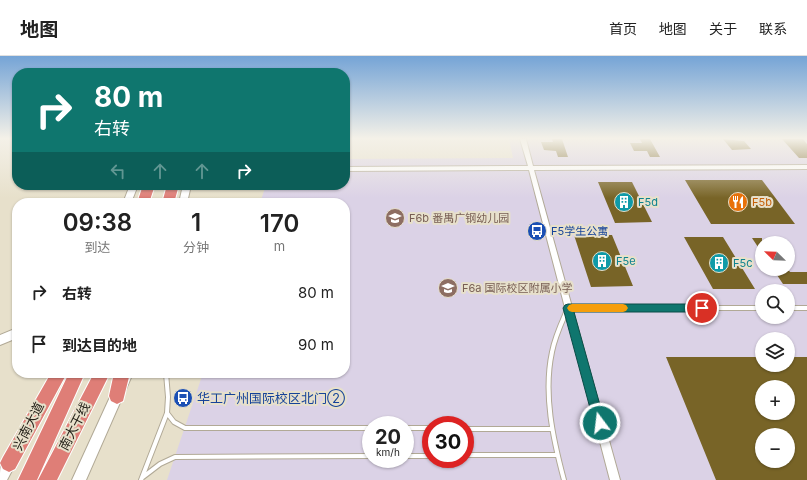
<!DOCTYPE html>
<html lang="zh">
<meta charset="utf-8">
<style>
:root{--surface:#fff;--page:#f6f6f6;--text:#222;--muted:#767676;--line:#e0e0e0}
body{margin:0;font-family:Inter,"Noto Sans SC",sans-serif;background:var(--page);color:var(--text);height:100vh;display:flex;flex-direction:column;font-size:15px;white-space:nowrap}
*{box-sizing:border-box;margin:0}
p{font-size:13px;color:var(--muted)}
.icon{flex:none;width:22px;height:22px;fill:none;stroke:currentColor;stroke-width:2;stroke-linecap:round;stroke-linejoin:round}
.map{position:relative;flex:1;overflow:hidden}
.details{position:absolute;left:12px;top:142px;width:338px;height:180px;display:flex;flex-direction:column;background:var(--surface);border-radius:16px;box-shadow:0 1px 3px #0004}
.details>*{flex:none}
.top-card{position:absolute;left:12px;top:12px;width:338px;height:122px;border-radius:16px;box-shadow:0 1px 3px #0004;background:#0f766e;color:#fff;overflow:hidden}
.needle{width:26px;rotate:293deg}
.buttons{position:absolute;left:755px;top:180px;display:grid;gap:8px}
.buttons a{display:grid;place-items:center;width:40px;height:40px;border-radius:50%;background:var(--surface);box-shadow:0 1px 3px #0004;font-size:20px}
.speed{position:absolute;left:362px;top:360px;display:flex;gap:8px;font-size:20px;font-weight:700;text-align:center}
.speed>*{display:grid;place-content:center;width:52px;height:52px;border-radius:50%;background:var(--surface);box-shadow:0 1px 3px #0004;line-height:1}
.speed small{font-size:10px;font-weight:400}
.speed .limit{border:6px solid #d22;background:#fff;color:#111}
.pin{position:absolute;display:grid;place-items:center;width:34px;height:34px;color:#fff;margin:-17px;border:2px solid #fff;border-radius:50%;box-shadow:0 1px 4px #0007}
.me{position:absolute;width:44px;margin:-22px;rotate:345deg;stroke-linejoin:round;filter:drop-shadow(0 0 3px #0008)}
.turn{display:flex;align-items:center;gap:14px;height:84px;padding:0 16px;font-size:18px}
.turn .icon{width:52px;height:52px;stroke-width:2.5}
.turn b{display:block;font-size:28px;line-height:34px}
.lanes{display:flex;align-items:center;height:38px;padding:0 16px;background:#0003;justify-content:center;gap:20px;direction:ltr}
.lanes .off{opacity:.35}
.eta{display:flex;justify-content:space-evenly;align-items:center;height:68px;text-align:center}
.eta b{font-size:24px;font-weight:600;line-height:28px}
ul{padding:0;list-style:none}
li{display:flex;align-items:center;gap:12px;height:52px;padding:0 16px}
li div{flex:1}
li b{display:block;font-size:15px}
li em{font-style:normal}
header{display:flex;align-items:center;gap:24px;box-sizing:border-box;height:56px;padding:0 20px;background:var(--surface);border-bottom:1px solid var(--line)}
header strong{font-size:19px}
nav{display:flex;gap:22px;margin-inline-start:auto;font-size:14px}
.map>svg:first-child{display:block}
.education{fill:#dbd2e6;fill-rule:evenodd}
.building{fill:#786427;fill-rule:evenodd}
.lines{fill:none;stroke-linecap:round;stroke-linejoin:round}
.lane-casing{stroke:#b1a996;stroke-width:6}
.street-casing{stroke:#b1a996;stroke-width:2}
.secondary-casing{stroke:#b1a996;stroke-width:2}
.highway-casing{stroke:#fff;stroke-width:2}
.lane{stroke:#fff;stroke-width:4}
.street{fill:#fff;fill-rule:evenodd}
.secondary{fill:#fff;fill-rule:evenodd}
.highway{fill:#df7e77;fill-rule:evenodd}
.route{fill:#0f766e;stroke:#0a4d48}
.slow{fill:#f59e0b}
.labels{text-anchor:middle;dominant-baseline:central;stroke-width:4;stroke-linejoin:round;paint-order:stroke}
.culture-label{font-size:11px;fill:#0d838f;stroke:#e7e0cb;text-anchor:start}
.food-label{font-size:11px;fill:#c56008;stroke:#e7e0cb;text-anchor:start}
.education-label{font-size:11px;fill:#785e54;stroke:#e7e0cb;text-anchor:start}
.transit-label{font-size:11px;fill:#164399;stroke:#e7e0cb;text-anchor:start}
.near-transit-label{font-size:13px;fill:#164399;stroke:#e7e0cb;text-anchor:start}
.near-street-label{font-size:13px;fill:#25221a;stroke:#e7e0cb}
</style>
<header>
<strong>地图</strong>
<nav><a>首页</a><a>地图</a><a>关于</a><a>联系</a></nav>
</header>
<div class="map">
<svg width="807" height="424" viewBox="0 0 807 424">
<rect width="100%" height="100%" fill="#e7e0cb"/>
<!-- education -->
<path class="education" d="M509 83H807V424H167L203 317H345V147H260L266 129H345V103L513 102ZM762 187H788V213H762ZM762 235H788V261H762ZM762 283H788V309H762ZM762 331H788V357H762ZM371 369H405V403H371ZM431 369H465V403H431ZM762 379H788V405H762Z"/>
<!-- building -->
<path class="building" d="M552 83H562L568 101H558L556 95 544 94 541 86H553Z
M640 83H650L660 101H650L647 95H634L630 87H642Z
M723 83 744 85 751 93 732 94Z
M782 83H803L807 88V102H799Z
M685 124H762L795 168H711Z
M598 126H632L652 166 615 167Z
M574 179H612L633 230 591 231Z
M684 181H723L755 233H713Z
M752 182H762V197Z
M773 213H788L790 216H807V228H783Z
M666 301H762V309H788V301H807V424H716ZM762 331H788V357H762ZM762 379H788V405H762Z"/>
<g class="lines">
<defs>
<path id="lane" d="M788 252H807
M167 357 174 366 185 372H371
M405 372H431
M465 373H552
M465 399H557
M405 400H431
M143 421 160 408 175 401 371 400
M141 424 167 357 168 341 166 317
M564 424C553 383 543 338 552 296 555 280 562 266 568 252H762"/>
<path id="street" d="M520 83H526L533 110 807 109V113L534 114 620 424H610L529 114 345 115V111L528 110Z"/>
<path id="secondary" d="M130 129H138L131 147H123Z
M183 129H191L187 147H179Z
M17 272V282L0 289V279Z
M121 317H133L86 424H72Z
M11 396 16 398 18 403 7 424H0C0 413 0 401 11 396Z"/>
<path id="highway" d="M143 129H155L149 147H137Z
M167 129H179L174 147H162Z
M51 317H67L15 413 9 416 3 413 0 407 3 401Z
M69 317H85L37 424H18Z
M94 317H110L57 424H38Z
M114 317H130L123 345 117 348 111 345 109 340Z"/>
</defs>
<!-- lane casing -->
<use href="#lane" class="lane-casing"/>
<!-- street casing -->
<use href="#street" class="street-casing"/>
<!-- secondary casing -->
<use href="#secondary" class="secondary-casing"/>
<!-- highway casing -->
<use href="#highway" class="highway-casing"/>
<!-- lane -->
<use href="#lane" class="lane"/>
<!-- street -->
<use href="#street" class="street"/>
<!-- secondary -->
<use href="#secondary" class="secondary"/>
<!-- highway -->
<use href="#highway" class="highway"/>
</g>
<!-- sky -->
<linearGradient id="sky" x2="0" y2="1"><stop stop-color="#75a4d6"/><stop offset="0.58" stop-color="#f4f1e8"/><stop offset="1" stop-color="#f4f1e8" stop-opacity="0"/></linearGradient>
<rect width="807" height="142" fill="url(#sky)"/>
<!-- route -->
<path class="route" d="M568 248H702L706 249 707 252 706 255 702 256H574L605 367 604 371 600 373 595 371 594 367 563 252 565 249Z"/>
<!-- slow -->
<path class="slow" d="M572 248H623L626 249 628 252 626 255 623 256H572L569 255 567 252 569 249Z"/>
<!-- icons -->
<defs>
<symbol id="building-disc" viewBox="-11 -11 22 22"><circle r="9.5" fill="#0f9aa8" stroke="#e7e0cb"/><path d="M-4-6H4V6H1V3H-1V6H-4ZM-2.5-4.3h1.7v1.8h-1.7ZM.8-4.3h1.7v1.8H.8ZM-2.5-1h1.7V.8h-1.7ZM.8-1h1.7V.8H.8Z" fill="#fff"/></symbol>
<symbol id="restaurant-disc" viewBox="-11 -11 22 22"><circle r="9.5" fill="#e8710a" stroke="#e7e0cb"/><path d="M-5-6h1v4h1v-4h1v4h1v-4h1v5L-1.5 .5V6h-2V.5L-5-1ZM5-6V6H3V1.5H1.5Q1.5-4 5-6Z" fill="#fff"/></symbol>
<symbol id="school-disc" viewBox="-11 -11 22 22"><circle r="9.5" fill="#8d6e63" stroke="#e7e0cb"/><path d="M0-5L7-2L0 1L-7-2ZM-4 1L0 2.5L4 1V4Q0 6-4 4Z" fill="#fff"/></symbol>
<symbol id="bus-disc" viewBox="-11 -11 22 22"><circle r="9.5" fill="#1a4fb4" stroke="#e7e0cb"/><path d="M-5-6H5V4H4V6H2V4H-2V6H-4V4H-5ZM-3.5-4V0h7V-4ZM-3.5 1.2v1.5H-2V1.2ZM2 1.2v1.5H3.5V1.2Z" fill="#fff"/></symbol>
</defs>
<g fill-rule="evenodd">
<use href="#building-disc" x="613" y="135" width="22" height="22"/>
<use href="#restaurant-disc" x="727" y="135" width="22" height="22"/>
<use href="#school-disc" x="384" y="151" width="22" height="22"/>
<use href="#bus-disc" x="526" y="164" width="22" height="22"/>
<use href="#building-disc" x="591" y="194" width="22" height="22"/>
<use href="#building-disc" x="708" y="196" width="22" height="22"/>
<use href="#school-disc" x="437" y="221" width="22" height="22"/>
<use href="#bus-disc" x="172" y="331" width="22" height="22"/>
</g>
<g class="labels">
<!-- culture labels -->
<g class="culture-label">
<text x="638" y="146">F5d</text>
<text x="616" y="205">F5e</text>
<text x="733" y="207">F5c</text>
</g>
<!-- food labels -->
<g class="food-label">
<text x="752" y="146">F5b</text>
</g>
<!-- education labels -->
<g class="education-label">
<text x="409" y="162">F6b 番禺广钢幼儿园</text>
<text x="462" y="232">F6a 国际校区附属小学</text>
</g>
<!-- transit labels -->
<g class="transit-label">
<text x="551" y="175">F5学生公寓</text>
</g>
<!-- near-transit labels -->
<g class="near-transit-label">
<text x="197" y="342">华工广州国际校区北门②</text>
</g>
<!-- near-street labels -->
<g class="near-street-label">
<text transform="translate(28 370) rotate(-63)">兴南大道</text>
<text transform="translate(74 370) rotate(-63)">南大干线</text>
</g>
</g>
</svg>
<div class="buttons">
<a><svg class="needle" viewBox="-14 -14 28 28"><path d="M0-13l5 13h-10z" fill="#e53935"/><path d="M0 13l5-13h-10z" fill="#767676"/></svg></a>
<a><svg class="icon" aria-label="search" viewBox="0 0 24 24"><circle cx="10" cy="10" r="6"/><path d="M15 15l6 6"/></svg></a>
<a><svg class="icon" aria-label="layers" viewBox="0 0 24 24"><path d="M12 4l9 5-9 5-9-5zM3 14l9 5 9-5"/></svg></a>
<a>+</a>
<a>−</a>
</div>
<div class="speed"><div>20<small>km/h</small></div><div class="limit">30</div></div>
<div class="pin" style="left:702px;top:252px;background:#d93025"><svg class="icon" aria-label="arrive" viewBox="0 0 24 24"><path d="M6 21V4h12l-3 4 3 4H6"/></svg></div>
<svg class="me" style="left:600px;top:367px" viewBox="-20 -20 40 40"><circle r="17" fill="#0f766e" stroke="#fff" stroke-width="3"/><path d="M0-11L8 9 0 5-8 9z" fill="#fff"/></svg>
<div class="top-card">
<div class="turn"><svg class="icon" aria-label="right" viewBox="0 0 24 24"><path d="M7 20v-9h11M14 6l5 5-5 5"/></svg><div><b>80 m</b>右转</div></div>
<div class="lanes"><svg class="icon off" aria-label="left" viewBox="0 0 24 24"><path d="M17 20v-9H6M10 6l-5 5 5 5"/></svg><svg class="icon off" aria-label="ahead" viewBox="0 0 24 24"><path d="M12 20V5M6 11l6-6 6 6"/></svg><svg class="icon off" aria-label="ahead" viewBox="0 0 24 24"><path d="M12 20V5M6 11l6-6 6 6"/></svg><svg class="icon" aria-label="right" viewBox="0 0 24 24"><path d="M7 20v-9h11M14 6l5 5-5 5"/></svg></div>
</div>
<section class="details">
<div class="eta">
<div><b>09:38</b><p>到达</p></div>
<div><b>1</b><p>分钟</p></div>
<div><b>170</b><p>m</p></div>
</div>
<ul>
<li><svg class="icon" aria-label="right" viewBox="0 0 24 24"><path d="M7 20v-9h11M14 6l5 5-5 5"/></svg><div><b>右转</b></div><em>80 m</em></li>
<li><svg class="icon" aria-label="arrive" viewBox="0 0 24 24"><path d="M6 21V4h12l-3 4 3 4H6"/></svg><div><b>到达目的地</b></div><em>90 m</em></li>
</ul>
</section>
</div>
